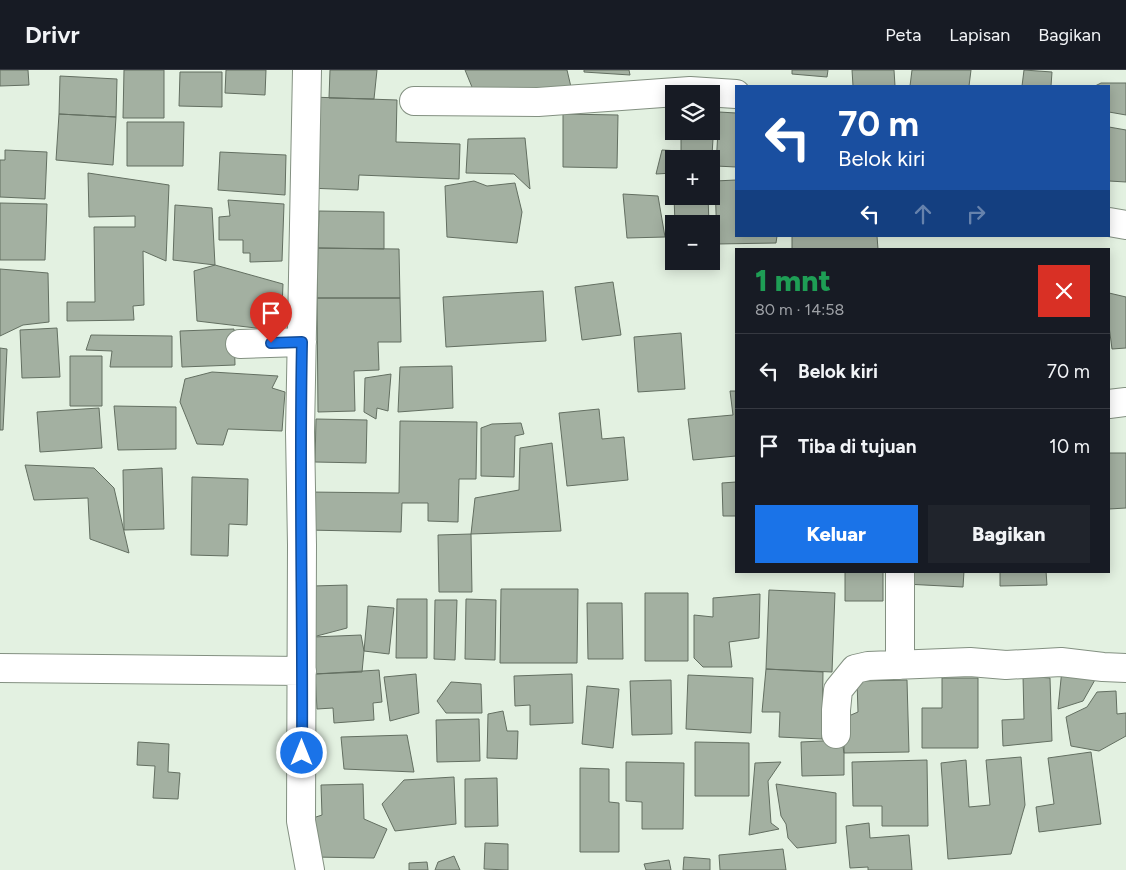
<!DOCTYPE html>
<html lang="id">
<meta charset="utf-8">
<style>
:root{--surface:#171b24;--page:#20242c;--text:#f1f3f6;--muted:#9ea1a6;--line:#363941;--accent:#1a73e8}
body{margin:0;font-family:Figtree,sans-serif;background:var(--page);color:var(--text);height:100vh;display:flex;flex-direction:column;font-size:19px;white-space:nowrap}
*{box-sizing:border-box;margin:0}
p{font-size:16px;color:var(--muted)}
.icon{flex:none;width:28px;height:28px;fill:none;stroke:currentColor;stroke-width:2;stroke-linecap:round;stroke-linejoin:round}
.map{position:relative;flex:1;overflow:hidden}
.details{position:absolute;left:735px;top:178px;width:375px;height:325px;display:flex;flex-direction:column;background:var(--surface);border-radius:0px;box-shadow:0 2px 12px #0003}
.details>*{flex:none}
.guide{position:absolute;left:735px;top:15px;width:375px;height:152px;border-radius:0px;box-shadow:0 2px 12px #0003;background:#1a4fa0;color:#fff;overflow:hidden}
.fabs{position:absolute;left:665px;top:15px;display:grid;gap:10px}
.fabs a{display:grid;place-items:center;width:55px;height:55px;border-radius:0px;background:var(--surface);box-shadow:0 2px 12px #0003;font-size:25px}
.pin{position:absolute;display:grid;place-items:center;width:42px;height:42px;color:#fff;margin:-51px -21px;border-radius:50% 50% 50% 0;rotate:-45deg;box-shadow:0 0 5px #0007}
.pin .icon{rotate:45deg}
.me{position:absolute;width:55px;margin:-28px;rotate:0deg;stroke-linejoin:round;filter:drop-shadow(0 0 4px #0008)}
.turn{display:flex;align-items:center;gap:18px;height:105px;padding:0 20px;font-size:22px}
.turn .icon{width:65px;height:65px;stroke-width:2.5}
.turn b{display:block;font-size:35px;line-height:42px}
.lanes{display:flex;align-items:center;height:48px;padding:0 20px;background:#0003;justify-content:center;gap:25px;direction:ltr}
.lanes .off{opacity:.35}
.round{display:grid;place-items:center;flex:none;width:52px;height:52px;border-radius:0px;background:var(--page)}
.summary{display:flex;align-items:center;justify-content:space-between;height:85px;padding:0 20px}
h1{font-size:30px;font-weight:800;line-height:38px;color:#1e9e55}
.cta{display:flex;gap:10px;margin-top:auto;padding:10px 20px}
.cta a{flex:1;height:58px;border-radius:0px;background:var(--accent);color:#fff;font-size:20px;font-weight:800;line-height:58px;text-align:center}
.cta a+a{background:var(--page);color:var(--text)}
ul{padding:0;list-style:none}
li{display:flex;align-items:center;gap:15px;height:75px;padding:0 20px;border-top:1px solid var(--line)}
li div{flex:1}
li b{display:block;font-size:19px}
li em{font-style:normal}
header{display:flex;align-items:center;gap:30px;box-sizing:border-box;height:70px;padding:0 25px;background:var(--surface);border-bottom:1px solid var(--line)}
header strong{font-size:24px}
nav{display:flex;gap:28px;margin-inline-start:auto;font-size:18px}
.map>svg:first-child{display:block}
.building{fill:#a3b0a1;stroke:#636f61}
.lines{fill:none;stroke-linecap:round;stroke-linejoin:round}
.street-casing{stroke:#839081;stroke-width:30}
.street{stroke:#fff;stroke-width:28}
.route-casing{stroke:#114b97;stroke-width:12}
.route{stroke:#1a73e8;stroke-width:9}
</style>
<header>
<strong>Drivr</strong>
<nav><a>Peta</a><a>Lapisan</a><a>Bagikan</a></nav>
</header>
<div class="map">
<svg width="1126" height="800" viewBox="0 0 1126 800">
<rect width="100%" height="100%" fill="#e3f1e1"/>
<!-- building -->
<path class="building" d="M0 0H28L29 15 0 16Z
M124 0H164V48H123Z
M226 0H266L265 25 225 23Z
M330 0H377L374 29 329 28Z
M465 0H567L571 17 474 22Z
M584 0H629L630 5 584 2Z
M792 0H828L827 7 792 4Z
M852 0H894L895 16H853Z
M912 0H971L969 16H910Z
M1024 0 1052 2 1051 16H1022Z
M180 2H222V37L179 36Z
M60 6 117 9 116 47 59 44Z
M1101 13H1126V45L1109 42V16H1095Z
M311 27 397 30 396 72 460 74 459 109 359 105 358 120 308 118Z
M719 42 736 43V97L716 96Z
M59 44 116 47 113 95 56 90Z
M563 44 618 45 617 98 563 97Z
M127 52H184L183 96H127Z
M711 52H714L711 102V89H674V103L656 104 662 80 681 81V61H711Z
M1109 57 1126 60V112L1109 111Z
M525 68 530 119 514 104 466 103 468 69Z
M5 80 47 82 45 129 0 127V90H5Z
M220 82 286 85 285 125 218 120Z
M88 103 169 115 166 191 143 181 144 235 133 236 134 250 67 251V232H95L94 157H135V146L89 147Z
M736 110V166H777L776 173 717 174 715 111Z
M474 111 487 116 515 113 522 142 517 173 447 167 445 116Z
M623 124 658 126 665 167 627 168Z
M674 126H708L709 154H675Z
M228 130 284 134 282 191 250 192V183H243V170H219V147L230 146Z
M0 133 47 134 45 190H0Z
M175 135 212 138 215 195 173 190Z
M319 141 384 142V179L318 178Z
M792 166H877L878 179H792Z
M318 178 399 179 400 228H317Z
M215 195 283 214 281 261 197 251 194 201Z
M0 199 48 203 49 252 23 255 0 266Z
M613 212 621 265 582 270 575 217Z
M543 221 546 271 446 277 443 227Z
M1109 223 1126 227V278L1112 279 1109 256Z
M317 228H400L401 272H378L379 300 354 301 355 341 318 342Z
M57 258 60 307 22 308 20 260Z
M234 259 235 295 182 297 180 261Z
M681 263 685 319 638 322 634 267Z
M91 265 172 266V297H110L112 281 86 280Z
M0 278 7 279 3 360H0Z
M70 286H102V336H70Z
M452 296 453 338 398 342 400 297Z
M212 302 278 306 272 318 285 322 282 361 228 359 223 375 197 374 180 332 185 309Z
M391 304 388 341 377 338 376 349 364 342 365 308Z
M730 321H736V386L693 390 688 349 733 345Z
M114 336 176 337V379L118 380Z
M99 338 102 378 40 382 37 342Z
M599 339 602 369 624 367 628 410 567 416 559 343Z
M316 349 367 350 366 393 315 392Z
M400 351 477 352 476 409H459L458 452 428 451V433H402L401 462 308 460V422L399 423Z
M521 353 524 364 515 366 514 407 481 406V358L492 354Z
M552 373 561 461 471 464 475 428 519 420 520 378Z
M1109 383H1126V438L1109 439Z
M25 395 94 398 114 418 129 483 90 469 88 428 34 430Z
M162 398 164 459 124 460 123 400Z
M192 407 248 409 247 455 229 454 228 486 191 485Z
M736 412V446H723L722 413Z
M471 464 472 522H439L438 465Z
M845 501H883V531H845Z
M905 501H964L963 517 905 514Z
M1000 501H1046L1047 515 1000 516Z
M347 515V558L313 567V516Z
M501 519H578L577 593H500Z
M769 520 835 523 832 602 766 599Z
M645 523H688V591H645Z
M760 524 759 568 729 572 732 597H703L694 588V545L713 547V528Z
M397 529H427V588H396Z
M466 529 496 530 495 590 465 589Z
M435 530H457L455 590 434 589Z
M587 533H622L623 589H588Z
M368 536 394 538 389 584 364 581Z
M361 565 364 581 362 602 315 604 313 567Z
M766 599 823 602 822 669 779 667 780 642H762Z
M1062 599 1096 608 1083 631 1058 639Z
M379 600 382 632 373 633 374 650 334 653 333 638 317 639 315 604Z
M416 604 419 643 390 651 384 607Z
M572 604 573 653 530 655V635L515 636 514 606Z
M688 605 753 608 751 663 686 659Z
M1023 606 1050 608 1052 671 1003 676 1002 650 1024 649Z
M942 608H978V678H922V638H942Z
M671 610 672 664 632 665 630 611Z
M907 610 909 682 844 683V648L858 642 857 611Z
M451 612 481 614 482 643H446L437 631Z
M587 616 619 619 613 678 582 674Z
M1116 621 1117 644 1126 643V666L1099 681 1071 676 1066 647 1087 637 1097 622Z
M503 641 507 661H518L517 689 487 688 488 644Z
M479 649 480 691 437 692 436 650Z
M407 665 414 702 344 699 341 667Z
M842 670 844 683V705L802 706 801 672Z
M138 672 169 674 168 702 180 703 178 729 153 728 155 696 137 695Z
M695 672 749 673V726H695Z
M1091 682 1101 754 1039 762 1036 737 1054 734 1048 688Z
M1021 687 1025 735 1011 784 948 789 941 693 966 690 969 737 990 735 986 690Z
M927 690 928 756H882V736H853L852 692Z
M626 692 684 693 683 759H642V732L626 731Z
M781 692 768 711 771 753 779 759 749 765 755 693Z
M580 698 609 699V732L619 733V782H580Z
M454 707 456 754 395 761 382 734 404 710Z
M497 708 498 756 465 757V709Z
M363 714 364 749 387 759 374 788 313 787V748L322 745 321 715Z
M776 714 836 723V773L797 778 788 768 786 754 781 746Z
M869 753 870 768 909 765 912 800H868V797L850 798 846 756Z
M485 773 508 774V800L484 799Z
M783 779 786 800H720L719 785Z
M454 786 460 800H435L438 792Z
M684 787 710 789V800H683Z
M669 790 671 800H646L644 794Z
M427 792 428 800H409V793Z"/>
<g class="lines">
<defs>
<path id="street" d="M307 0 300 362 302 475 301 751 310 800
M414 31 538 32 690 21 736 24
M1109 152 1126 155
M240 274 302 272
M1109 334 1126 332
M900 595V501
M0 598 302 601
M836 664V640L838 620 855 599 868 596 970 592 1006 595 1061 592 1103 597 1126 598"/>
</defs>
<!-- street casing -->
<use href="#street" class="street-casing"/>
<!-- street -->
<use href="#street" class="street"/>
</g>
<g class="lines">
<defs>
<path id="route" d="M271 273 302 272C299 409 303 546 302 683"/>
</defs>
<!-- route casing -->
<use href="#route" class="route-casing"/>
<!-- route -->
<use href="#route" class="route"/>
</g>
</svg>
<div class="fabs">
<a><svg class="icon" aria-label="layers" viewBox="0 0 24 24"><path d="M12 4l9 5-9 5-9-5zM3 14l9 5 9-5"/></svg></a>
<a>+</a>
<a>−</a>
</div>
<div class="pin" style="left:271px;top:273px;background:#d93025"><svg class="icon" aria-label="arrive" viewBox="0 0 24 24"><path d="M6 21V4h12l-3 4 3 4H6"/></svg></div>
<svg class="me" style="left:302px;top:683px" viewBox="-20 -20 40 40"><circle r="17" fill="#1a73e8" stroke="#fff" stroke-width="3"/><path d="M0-11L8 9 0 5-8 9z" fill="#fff"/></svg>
<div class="guide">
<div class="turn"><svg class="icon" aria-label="left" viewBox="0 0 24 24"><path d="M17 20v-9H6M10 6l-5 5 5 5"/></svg><div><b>70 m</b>Belok kiri</div></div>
<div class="lanes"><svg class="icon" aria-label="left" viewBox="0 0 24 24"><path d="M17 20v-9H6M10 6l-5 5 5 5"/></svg><svg class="icon off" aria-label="ahead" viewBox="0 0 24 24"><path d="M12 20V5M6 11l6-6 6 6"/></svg><svg class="icon off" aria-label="right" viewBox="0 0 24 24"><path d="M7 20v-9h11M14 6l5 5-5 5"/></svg></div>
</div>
<section class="details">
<div class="summary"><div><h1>1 mnt</h1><p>80 m · 14:58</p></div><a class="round" style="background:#d93025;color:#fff"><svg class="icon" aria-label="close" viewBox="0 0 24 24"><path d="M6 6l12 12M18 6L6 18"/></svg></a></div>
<ul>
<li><svg class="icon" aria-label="left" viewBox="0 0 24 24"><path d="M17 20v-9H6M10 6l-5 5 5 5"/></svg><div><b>Belok kiri</b></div><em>70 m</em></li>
<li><svg class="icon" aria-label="arrive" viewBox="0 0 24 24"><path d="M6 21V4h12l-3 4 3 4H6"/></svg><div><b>Tiba di tujuan</b></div><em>10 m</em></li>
</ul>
<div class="cta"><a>Keluar</a><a>Bagikan</a></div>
</section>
</div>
